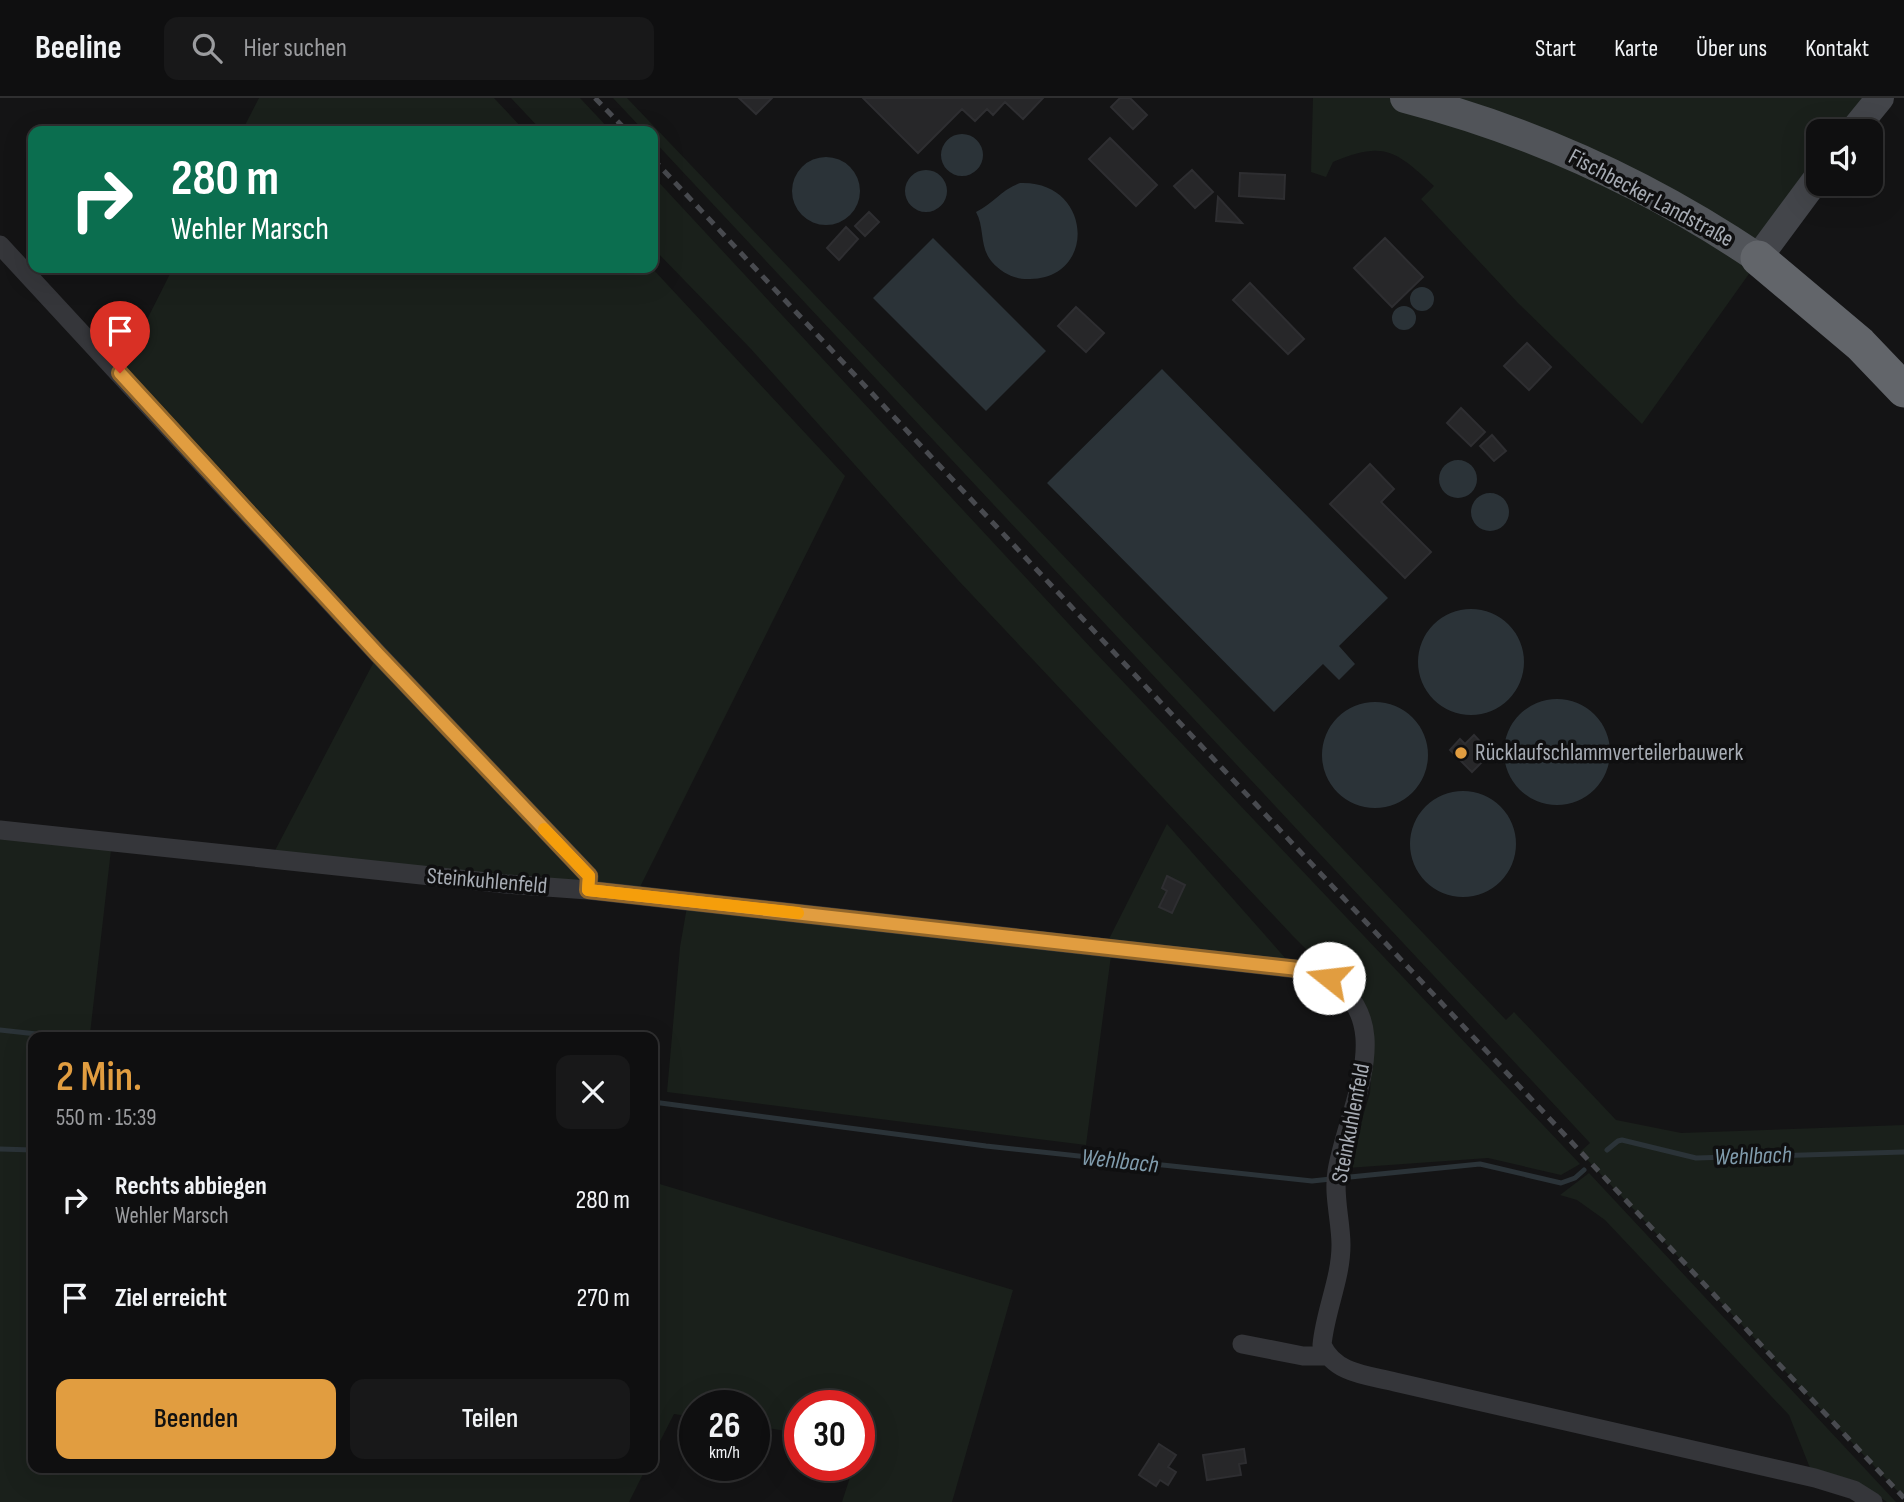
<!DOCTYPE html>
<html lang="de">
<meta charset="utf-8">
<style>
:root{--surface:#0f0f10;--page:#181819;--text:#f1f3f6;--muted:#9b9c9f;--line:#2f2f30;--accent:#e19d40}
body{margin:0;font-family:"Sofia Sans Condensed",sans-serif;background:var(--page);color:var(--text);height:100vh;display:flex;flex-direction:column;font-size:26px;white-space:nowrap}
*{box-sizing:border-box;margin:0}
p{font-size:23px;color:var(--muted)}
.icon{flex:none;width:38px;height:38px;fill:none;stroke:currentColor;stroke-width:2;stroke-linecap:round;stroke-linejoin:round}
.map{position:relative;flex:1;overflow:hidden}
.side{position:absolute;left:28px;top:934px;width:630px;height:441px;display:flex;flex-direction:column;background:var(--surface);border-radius:14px;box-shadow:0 7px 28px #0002,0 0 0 2px var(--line)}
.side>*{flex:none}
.top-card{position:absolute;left:28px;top:28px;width:630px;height:147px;border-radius:14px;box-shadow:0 7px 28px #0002,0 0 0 2px var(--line);background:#0b6e4f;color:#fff;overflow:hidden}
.buttons{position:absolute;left:1806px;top:21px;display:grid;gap:14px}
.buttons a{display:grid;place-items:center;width:77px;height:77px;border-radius:14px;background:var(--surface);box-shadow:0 7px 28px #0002,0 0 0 2px var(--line);font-size:35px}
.speed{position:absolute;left:679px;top:1292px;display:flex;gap:14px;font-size:35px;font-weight:700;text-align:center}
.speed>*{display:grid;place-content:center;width:91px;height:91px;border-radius:50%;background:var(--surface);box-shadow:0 7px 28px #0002,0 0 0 2px var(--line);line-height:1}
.speed small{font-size:18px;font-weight:400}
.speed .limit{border:10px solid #d22;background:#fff;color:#111}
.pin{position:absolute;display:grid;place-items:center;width:60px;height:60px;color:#fff;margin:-72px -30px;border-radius:50% 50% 50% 0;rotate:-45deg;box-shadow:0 0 7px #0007}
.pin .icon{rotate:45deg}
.me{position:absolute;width:77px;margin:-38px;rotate:286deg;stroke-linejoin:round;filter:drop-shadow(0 0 5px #0008)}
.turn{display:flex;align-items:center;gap:24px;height:147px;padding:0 28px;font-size:32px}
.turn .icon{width:91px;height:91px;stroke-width:2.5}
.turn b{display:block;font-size:49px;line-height:60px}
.round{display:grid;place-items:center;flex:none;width:74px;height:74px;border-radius:14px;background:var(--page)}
.overview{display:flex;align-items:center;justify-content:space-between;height:119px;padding:0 28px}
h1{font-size:42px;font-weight:600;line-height:52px;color:var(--accent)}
.primary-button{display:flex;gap:14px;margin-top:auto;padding:14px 28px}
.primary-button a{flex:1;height:80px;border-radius:14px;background:var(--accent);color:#111;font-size:28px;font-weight:600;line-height:80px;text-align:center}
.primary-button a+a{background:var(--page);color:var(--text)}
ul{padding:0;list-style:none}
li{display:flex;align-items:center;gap:21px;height:98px;padding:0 28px}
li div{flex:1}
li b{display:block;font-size:26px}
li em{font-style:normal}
header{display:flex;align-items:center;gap:42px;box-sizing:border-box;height:98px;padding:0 35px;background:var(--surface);border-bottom:2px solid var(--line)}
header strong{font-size:33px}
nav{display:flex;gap:38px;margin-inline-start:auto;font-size:24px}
.search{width:490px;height:63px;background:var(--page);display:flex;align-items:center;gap:18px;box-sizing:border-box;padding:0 24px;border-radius:14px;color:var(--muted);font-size:26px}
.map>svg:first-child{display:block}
.green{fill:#1a201b}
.water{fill:#2b3338}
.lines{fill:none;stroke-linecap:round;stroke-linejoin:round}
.stream{stroke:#2b3338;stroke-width:5}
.building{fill:#272729;stroke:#2e2e31;stroke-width:2}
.street{stroke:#35363a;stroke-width:19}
.secondary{stroke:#43454a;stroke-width:28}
.primary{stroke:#515459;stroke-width:30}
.highway{stroke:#62656a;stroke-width:35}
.rail{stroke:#484a4f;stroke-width:5;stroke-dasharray:9 7;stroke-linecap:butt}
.route-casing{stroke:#92662a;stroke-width:18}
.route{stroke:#e19d40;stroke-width:12}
.slow{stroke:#f59e0b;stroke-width:12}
.poi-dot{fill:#e19d40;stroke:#0f0f10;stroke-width:2.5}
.labels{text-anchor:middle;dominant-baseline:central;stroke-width:7;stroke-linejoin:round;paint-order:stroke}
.street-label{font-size:23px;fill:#a7acb4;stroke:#0f0f10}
.poi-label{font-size:23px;fill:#a7acb4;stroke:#0f0f10;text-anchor:start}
.water-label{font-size:24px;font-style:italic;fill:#809cad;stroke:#0f0f10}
</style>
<header>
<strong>Beeline</strong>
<div class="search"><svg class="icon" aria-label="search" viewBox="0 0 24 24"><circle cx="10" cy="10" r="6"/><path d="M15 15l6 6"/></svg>Hier suchen</div>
<nav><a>Start</a><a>Karte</a><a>Über uns</a><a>Kontakt</a></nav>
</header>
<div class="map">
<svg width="1904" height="1404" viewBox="0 0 1904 1404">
<rect width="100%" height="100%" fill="#141415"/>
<!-- green -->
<path class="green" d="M259 0H494L525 33H242Z
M511 0H580L611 33H542Z
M613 0H627L1506 922 1514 914 1616 1022 1681 1035 1904 1027V1400L1580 1054 1590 1045 653 42V33H644Z
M1313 0H1880L1853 33H1818V79L1642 326 1518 205 1421 101 1434 88C1395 52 1384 43 1333 64L1326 79 1311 74Z
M653 78 1092 551 1580 1066 1561 1077 1488 1060 1347 1070 1370 995 1373 936 1368 912 1349 885 1317 862 1292 837 958 482 751 251 653 150Z
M173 170H652L845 378 636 797 270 762 378 556 120 275Z
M1167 726 1286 861 1109 841Z
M0 732 112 743 90 936 122 940H33V1370H646L629 1404H0Z
M688 803 1112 850 1086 1047 667 994 680 849Z
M1589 1075 1896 1404H1887L1856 1383 1810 1370 1789 1317 1605 1122 1577 1102 1560 1097Z
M653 1084 1013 1192 952 1404H842L854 1367H859L862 1345 859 1344V1307H800V1335L754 1328V1307H695V1319L674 1316 653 1357Z"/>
<!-- water -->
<path class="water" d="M941 57a21 21 0 1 1 42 0a21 21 0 1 1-42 0Z
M792 93a34 34 0 1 1 68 0a34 34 0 1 1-68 0Z
M905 93a21 21 0 1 1 42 0a21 21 0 1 1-42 0Z
M1020 85C1092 82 1098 180 1030 181 1015 182 1002 175 992 164 979 149 985 130 976 114 993 106 1001 92 1020 85Z
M933 140 1046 253 986 313 873 200Z
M1410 201a12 12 0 1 1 24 0a12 12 0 1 1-24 0Z
M1392 220a12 12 0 1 1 24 0a12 12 0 1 1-24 0Z
M1162 271 1388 500 1339 548 1355 566 1339 582 1323 566 1274 614 1047 385Z
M1439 381a19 19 0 1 1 38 0a19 19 0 1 1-38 0Z
M1471 414a19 19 0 1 1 38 0a19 19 0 1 1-38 0Z
M1418 564a53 53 0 1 1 106 0a53 53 0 1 1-106 0Z
M1504 654a53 53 0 1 1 106 0a53 53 0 1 1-106 0Z
M1322 657a53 53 0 1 1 106 0a53 53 0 1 1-106 0Z
M1410 746a53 53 0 1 1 106 0a53 53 0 1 1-106 0Z"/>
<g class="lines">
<!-- stream -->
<path class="stream" d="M0 932 73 940
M653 1004 986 1048 1312 1083 1331 1081
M0 1051 33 1052
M1607 1052 1618 1043 1622 1042 1696 1060 1904 1054
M1340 1080 1480 1066 1561 1085 1575 1080 1584 1072"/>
</g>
<!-- building -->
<path class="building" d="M739 0H772L756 16Z
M863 0H1043L1023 21 1005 4 993 17 987 11 975 23 962 11 918 55Z
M1120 0H1130L1147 17 1133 31 1111 9Z
M1110 40 1157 87 1136 108 1089 61Z
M1192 72 1213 94 1195 110 1174 88Z
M1240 75 1285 77 1284 101 1239 98Z
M1218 99 1242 125 1216 123Z
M869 114 879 124 865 138 855 128Z
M846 129 858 141 839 162 827 150Z
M1385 140 1423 179 1392 209 1354 170Z
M1250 185 1304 241 1288 256 1233 202Z
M1076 209 1104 235 1086 254 1058 228Z
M1527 245 1551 269 1529 292 1504 268Z
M1461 310 1485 334 1471 348 1447 325Z
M1492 337 1506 353 1494 363 1480 348Z
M1370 366 1394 391 1381 404 1431 454 1405 480 1330 406Z
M1474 637 1485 649 1477 657 1483 663 1472 674 1450 652 1460 641 1465 646Z
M1167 778 1185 787 1172 815 1159 809 1167 793 1162 790Z
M1159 1346 1176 1357 1168 1369 1176 1374 1168 1387 1160 1382 1156 1388 1139 1377Z
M1244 1351 1246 1365 1239 1366 1241 1377 1207 1382 1203 1357Z"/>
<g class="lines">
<!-- street -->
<path class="street" d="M0 147 378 556 589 778 588 792
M0 732 506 786 588 792 1315 873C1405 916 1349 1003 1337 1073 1333 1097 1341 1123 1341 1147 1341 1181 1325 1213 1322 1247 1335 1276 1367 1277 1395 1284L1815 1380 1854 1392 1873 1404
M1242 1246 1303 1258H1327"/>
<!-- secondary -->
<path class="secondary" d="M1853 33 1880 0
M1758 160 1818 79"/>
<!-- primary -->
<path class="primary" d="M1405 0C1532 33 1650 87 1758 160"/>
<!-- highway -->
<path class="highway" d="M1758 160 1860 246 1904 292"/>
<!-- rail -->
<path class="rail" d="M595 0 627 33
M653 61 1904 1400"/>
</g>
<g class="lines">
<defs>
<path id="route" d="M120 275 378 556 589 778 588 792 1298 871 1315 873 1329 880"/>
</defs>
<!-- route casing -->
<use href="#route" class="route-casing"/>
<!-- route -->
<use href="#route" class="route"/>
<!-- slow -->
<path class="slow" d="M544 731 589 778 588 792 798 815"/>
</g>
<!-- markers -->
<circle class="poi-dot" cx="1461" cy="655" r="7"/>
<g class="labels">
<!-- street labels -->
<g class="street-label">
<text transform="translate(1651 100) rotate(28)">Fischbecker Landstraße</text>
<text transform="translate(487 783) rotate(5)">Steinkuhlenfeld</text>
<text transform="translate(1351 1025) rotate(-79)">Steinkuhlenfeld</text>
</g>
<!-- poi labels -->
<g class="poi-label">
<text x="1475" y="655">Rücklaufschlammverteilerbauwerk</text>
</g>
<!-- water labels -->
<g class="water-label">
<text transform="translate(1753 1058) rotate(-2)">Wehlbach</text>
<text transform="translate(1120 1063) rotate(6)">Wehlbach</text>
</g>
</g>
</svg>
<div class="buttons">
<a><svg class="icon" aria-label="sound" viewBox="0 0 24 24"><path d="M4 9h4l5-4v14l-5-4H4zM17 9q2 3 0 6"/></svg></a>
</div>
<div class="speed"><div>26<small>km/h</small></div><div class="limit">30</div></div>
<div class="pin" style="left:120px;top:275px;background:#d93025"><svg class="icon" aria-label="arrive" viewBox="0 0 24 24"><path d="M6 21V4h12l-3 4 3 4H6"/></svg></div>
<svg class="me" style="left:1329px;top:880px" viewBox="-20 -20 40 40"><circle r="19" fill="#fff"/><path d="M0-13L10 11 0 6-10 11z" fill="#e19d40"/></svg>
<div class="top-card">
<div class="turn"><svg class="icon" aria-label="right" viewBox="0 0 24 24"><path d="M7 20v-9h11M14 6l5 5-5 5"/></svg><div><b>280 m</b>Wehler Marsch</div></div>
</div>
<section class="side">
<div class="overview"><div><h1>2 Min.</h1><p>550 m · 15:39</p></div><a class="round"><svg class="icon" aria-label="close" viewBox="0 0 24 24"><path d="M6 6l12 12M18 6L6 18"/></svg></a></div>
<ul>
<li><svg class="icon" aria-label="right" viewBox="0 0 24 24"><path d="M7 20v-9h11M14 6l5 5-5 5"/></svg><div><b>Rechts abbiegen</b><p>Wehler Marsch</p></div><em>280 m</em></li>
<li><svg class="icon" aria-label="arrive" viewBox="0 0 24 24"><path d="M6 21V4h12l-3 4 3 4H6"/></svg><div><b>Ziel erreicht</b></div><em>270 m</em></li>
</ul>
<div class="primary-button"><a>Beenden</a><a>Teilen</a></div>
</section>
</div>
